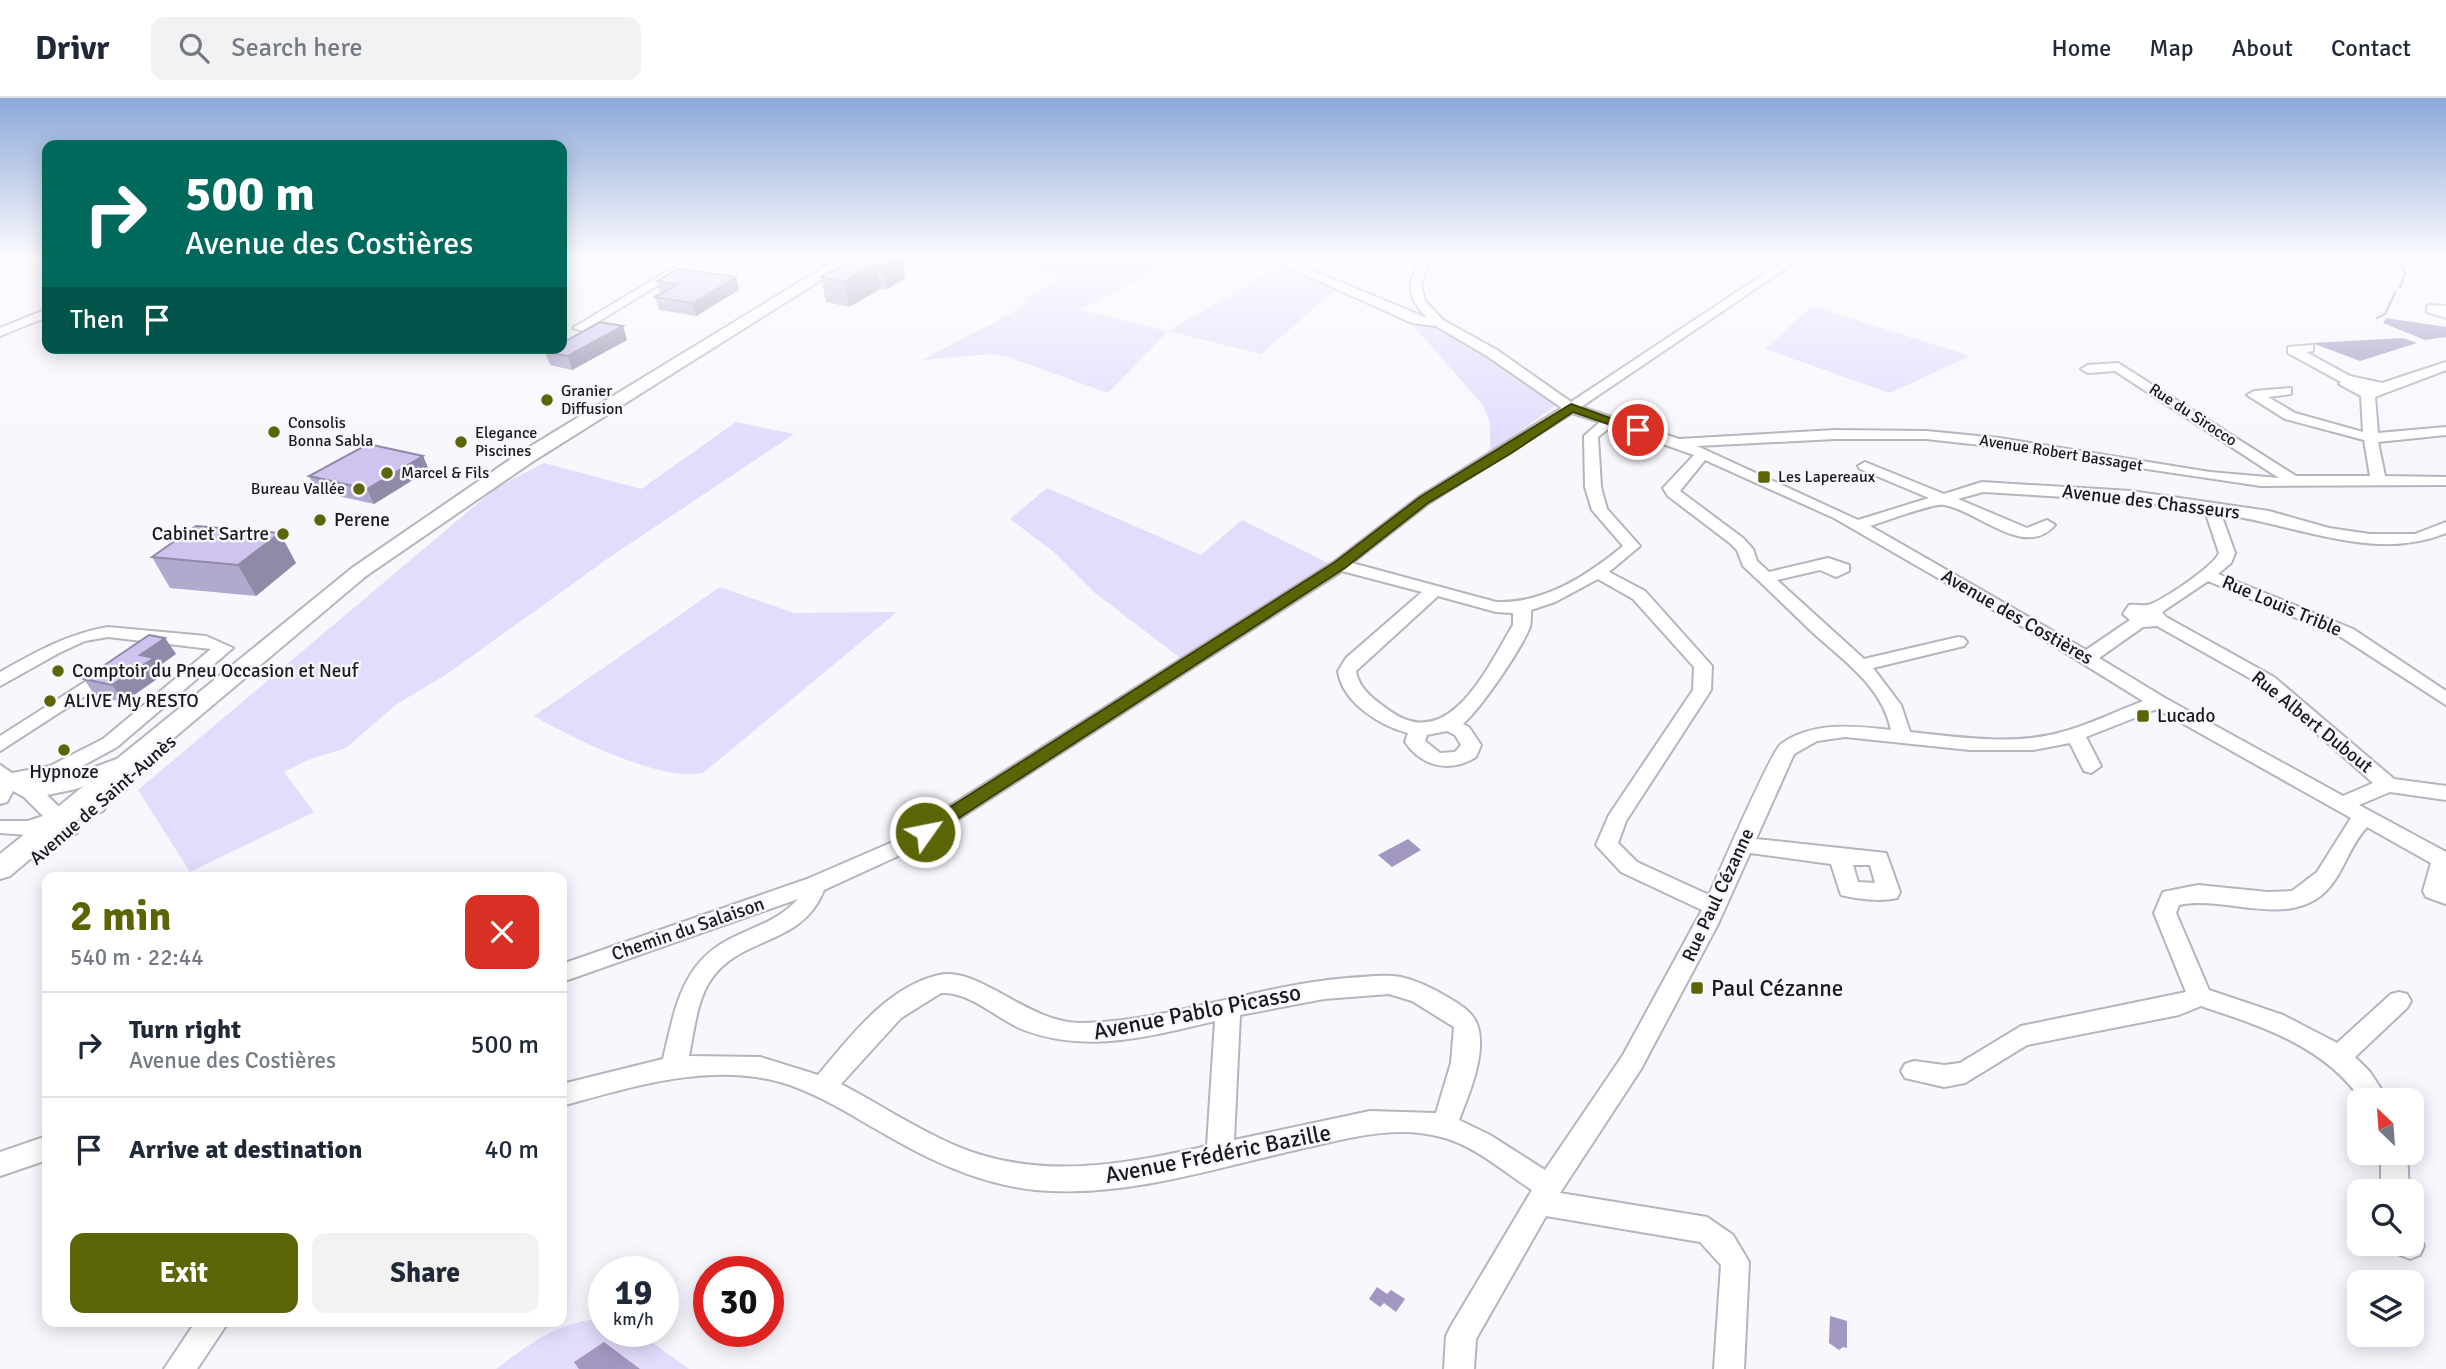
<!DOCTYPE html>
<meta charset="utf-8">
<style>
:root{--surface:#fff;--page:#f2f2f3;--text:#1f2937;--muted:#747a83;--line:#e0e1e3;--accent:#5c6506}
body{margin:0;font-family:Signika,sans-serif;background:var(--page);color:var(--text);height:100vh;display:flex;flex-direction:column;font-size:26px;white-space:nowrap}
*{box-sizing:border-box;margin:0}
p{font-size:23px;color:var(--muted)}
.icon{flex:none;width:38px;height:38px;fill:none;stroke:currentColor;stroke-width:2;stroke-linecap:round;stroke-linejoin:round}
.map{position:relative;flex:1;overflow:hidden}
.details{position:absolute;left:42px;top:774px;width:525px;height:455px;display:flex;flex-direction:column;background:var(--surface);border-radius:14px;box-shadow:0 4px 18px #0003}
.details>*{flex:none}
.hud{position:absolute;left:42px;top:42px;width:525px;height:214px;border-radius:14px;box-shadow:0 4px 18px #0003;background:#00695c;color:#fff;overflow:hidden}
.needle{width:46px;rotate:335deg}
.tools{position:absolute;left:2347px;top:990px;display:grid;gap:14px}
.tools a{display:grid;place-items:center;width:77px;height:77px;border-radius:14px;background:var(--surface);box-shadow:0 4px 18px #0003;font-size:35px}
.speed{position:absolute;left:588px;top:1158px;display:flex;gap:14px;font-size:35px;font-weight:700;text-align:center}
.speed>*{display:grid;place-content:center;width:91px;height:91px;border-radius:50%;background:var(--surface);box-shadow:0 4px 18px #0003;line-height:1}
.speed small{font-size:18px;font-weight:400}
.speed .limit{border:10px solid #d22;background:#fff;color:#111}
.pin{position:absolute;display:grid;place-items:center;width:60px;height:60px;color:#fff;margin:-30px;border:4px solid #fff;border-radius:50%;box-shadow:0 2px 7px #0007}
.me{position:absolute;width:77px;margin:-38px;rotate:57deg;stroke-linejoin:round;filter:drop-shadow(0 0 5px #0008)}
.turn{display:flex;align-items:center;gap:24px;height:147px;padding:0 28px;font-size:32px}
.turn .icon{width:91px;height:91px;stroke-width:2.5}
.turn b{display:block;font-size:49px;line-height:60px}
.then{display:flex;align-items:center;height:66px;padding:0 28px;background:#0003;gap:14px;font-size:26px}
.round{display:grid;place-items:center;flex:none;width:74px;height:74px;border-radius:14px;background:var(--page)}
.headline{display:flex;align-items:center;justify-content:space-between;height:119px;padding:0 28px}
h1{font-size:42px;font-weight:700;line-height:52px;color:var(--accent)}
.primary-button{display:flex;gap:14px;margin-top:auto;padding:14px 28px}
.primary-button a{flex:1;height:80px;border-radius:14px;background:var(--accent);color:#fff;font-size:28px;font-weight:700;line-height:80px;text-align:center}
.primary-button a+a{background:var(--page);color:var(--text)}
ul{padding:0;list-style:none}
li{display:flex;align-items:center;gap:21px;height:105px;padding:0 28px;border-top:2px solid var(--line)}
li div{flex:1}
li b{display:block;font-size:26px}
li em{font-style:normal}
header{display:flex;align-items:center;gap:42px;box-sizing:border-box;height:98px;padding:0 35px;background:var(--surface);border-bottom:2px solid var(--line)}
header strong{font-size:33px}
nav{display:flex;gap:38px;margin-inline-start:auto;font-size:24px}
.search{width:490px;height:63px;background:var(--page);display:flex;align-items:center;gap:18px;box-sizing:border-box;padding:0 24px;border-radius:14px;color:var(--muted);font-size:26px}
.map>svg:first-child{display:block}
.green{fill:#e4dcfd}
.water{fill:#a197c0}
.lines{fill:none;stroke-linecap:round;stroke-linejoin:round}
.stream{stroke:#a197c0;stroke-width:2.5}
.minor-casing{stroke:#b6b4bc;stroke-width:4}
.major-casing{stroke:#b6b4bc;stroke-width:4}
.minor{fill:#fff;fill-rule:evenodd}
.major{fill:#fff;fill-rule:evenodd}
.wall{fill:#b1a9ce}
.shaded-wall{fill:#9089a7}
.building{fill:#cec4ef;stroke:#9089a7;stroke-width:2}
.route{fill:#5c6506;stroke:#3c4204;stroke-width:2}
.poi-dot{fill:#5c6506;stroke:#f8f7fe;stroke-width:2.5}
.labels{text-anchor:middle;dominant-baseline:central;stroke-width:5;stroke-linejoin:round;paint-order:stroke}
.far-poi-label{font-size:16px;fill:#1a1a1d;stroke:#f8f7fe;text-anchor:start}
.far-street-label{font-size:16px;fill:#1a1a1d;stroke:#f8f7fe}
.street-label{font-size:19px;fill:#1a1a1d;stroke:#f8f7fe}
.poi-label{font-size:19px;fill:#1a1a1d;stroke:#f8f7fe;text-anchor:start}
.near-poi-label{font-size:23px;fill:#1a1a1d;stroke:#f8f7fe;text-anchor:start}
.near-street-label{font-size:23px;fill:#1a1a1d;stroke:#f8f7fe}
</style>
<header>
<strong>Drivr</strong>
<div class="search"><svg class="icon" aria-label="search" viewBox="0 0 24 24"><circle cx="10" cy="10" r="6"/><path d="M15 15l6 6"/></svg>Search here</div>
<nav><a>Home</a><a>Map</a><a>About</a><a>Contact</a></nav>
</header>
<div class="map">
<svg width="2446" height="1271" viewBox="0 0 2446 1271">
<rect width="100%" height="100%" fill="#f8f7fe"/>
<!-- green -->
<path class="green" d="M1053 160H1178L1080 212 1168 233 1281 167 1335 192 1261 256 1168 233 1108 295 1008 259 992 256 922 262 1003 220 1031 202 1024 200 1061 179 1033 171Z
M1812 208 1970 258 1890 295 1765 251Z
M1409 223C1465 233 1511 274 1556 307L1490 355V325L1483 307Z
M736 324 794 336 607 461 450 574 397 606 346 650 308 662 284 674 314 714 190 774 138 692 497 389 544 365 641 391Z
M1047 390 1201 457 1242 422 1330 466 1183 562 1095 495 1055 455 1010 421Z
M720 489 794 515 897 514 703 675C660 684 572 640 534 618Z
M604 1220V1234H637L689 1271H496C532 1244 558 1224 604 1220Z"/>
<!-- water -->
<path class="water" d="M2386 220 2446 229V239L2425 242 2383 225Z
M2403 240 2417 245 2360 263 2312 245Z
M1408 741 1421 752 1392 769 1378 757Z
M1377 1189 1387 1196 1391 1192 1405 1201 1396 1214 1384 1205 1380 1209 1369 1201Z
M1830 1218 1847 1223V1250L1843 1249 1839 1252 1829 1245Z
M604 1244 640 1271H579L574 1264Z"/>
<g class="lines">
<!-- stream -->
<path class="stream" d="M2395 160 2405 174 2400 189
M2377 220 2385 216 2395 195"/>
<defs>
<path id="minor" d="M689 160H702L583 233 573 230Z
M1268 160H1283L1427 220C1405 196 1409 189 1419 160H1430L1421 187 1425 203 1443 222 1497 252 1571 304 1788 160H1801L1581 309 1679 341 1835 332 1926 333 1999 340 2210 374 2279 380 2115 273 2088 275 2081 271 2088 267 2118 265 2296 378H2370L2364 342 2285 321 2247 297 2254 293 2291 290V296L2268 299 2295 315 2363 334 2361 298 2339 286 2341 284 2288 255V249L2313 247V253L2306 254 2350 278 2382 285 2446 264V272L2375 299 2378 335 2446 329V337L2378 344 2385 378 2446 379V387L2261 388 1999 349 1926 341H1835L1697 348 1858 422 1929 400 1860 371 1858 368 1865 364 1944 396 1982 384 2131 393 2269 413 2329 430 2370 436H2415L2446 424V435C2373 465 2295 426 2221 416L2235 455 2231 465 2218 476 2353 531 2446 593V607L2341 539 2208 483 2162 514 2166 519 2274 579 2394 681 2446 688V702L2390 694 2359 707 2446 754V806L2426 799 2423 793 2431 765 2367 729C2349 748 2344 775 2326 793 2288 831 2225 797 2179 807L2176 815 2209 892 2283 917 2337 945 2391 896 2399 894 2407 896 2411 903 2407 910 2355 959 2370 974 2389 1003H2362C2325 948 2261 928 2201 908L2179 917 2027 947 1965 985 1944 989 1905 980 1901 973 1905 966 1914 963 1944 967 1960 965 2021 928 2186 894 2154 815 2163 794 2198 787 2268 794 2292 793 2317 774 2351 720 2157 611 2086 639 2101 668 2091 675 2084 673 2070 645 2033 652H1970L1845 639 1817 643 1794 656 1756 741 1886 755 1900 794 1897 800C1881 804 1857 801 1841 797L1831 766 1750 755 1718 826 1641 971 1560 1095 1707 1119 1733 1137 1749 1164 1744 1271H1714L1721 1167 1700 1144 1546 1118 1476 1241 1474 1271H1444L1446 1238 1451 1228 1532 1092C1504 1074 1474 1047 1441 1039 1394 1026 1346 1041 1300 1051 1220 1069 1135 1097 1051 1093 993 1091 938 1067 888 1038 856 1020 824 999 790 987 714 962 635 988 562 1008V986L663 961C676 907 682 861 738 837 760 827 781 820 798 801L562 884V866L807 781 895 743 1334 464 1419 399 1562 310 1487 258 1436 228 1412 225ZM1572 315 1600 324 1584 338 1585 389 1592 412 1623 448C1588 477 1544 506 1496 504L1352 465 1429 405ZM1612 328 1694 357 1663 390 1668 398 1731 446 1737 452 1743 468C1766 489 1788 511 1810 532 1841 561 1882 587 1891 632 1854 628 1813 623 1781 646 1770 655 1719 775 1709 797L1637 764 1618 745 1626 723 1711 592 1712 568 1645 493 1609 474 1640 448 1607 411 1601 389 1598 339ZM1705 362 1834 420 2040 539 2143 603C2117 613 2089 627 2062 634 2014 648 1959 639 1910 634L1901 607 1873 570 1964 548 1967 544 1964 540 1958 539 1864 561 1777 482 1820 472 1836 479 1849 473V467L1828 460 1769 474 1757 463 1753 451 1743 440 1680 393ZM1983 394 2131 403 2205 413 2219 455C2214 468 2166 500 2151 506 2145 509 2136 506 2129 507L2123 516 2130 522 2086 552 1870 428C1883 424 1933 405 1944 407 1977 412 2025 462 2055 427L2047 422 2027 430 1958 401ZM1342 473 1422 494 1346 560 1338 573C1342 604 1380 628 1408 635L1405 644C1422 669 1450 675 1476 659L1481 647 1469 629 1463 626C1482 609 1520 553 1530 529 1531 524 1531 518 1531 512L1555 504 1598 481 1633 501 1694 569 1693 592 1609 717 1596 747 1621 774 1702 812 1623 957 1545 1072 1490 1037 1459 1022C1469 996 1486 957 1478 929 1474 915 1461 907 1449 900 1434 891 1418 883 1401 879 1384 876 1365 879 1348 880 1258 887 1172 923 1082 925 1029 926 979 868 939 877 887 889 851 938 818 977L760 959 689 958C694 934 697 900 712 880 743 837 802 848 824 792L909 753ZM1438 498 1496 514 1513 515V527C1488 568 1450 656 1390 613 1375 602 1359 592 1356 573ZM2157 528 2262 587 2373 685 2343 698 2165 600 2099 560 2143 529ZM1447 633 1455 637 1461 647 1455 654 1440 655 1425 643 1427 637ZM1853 767H1870L1875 785 1858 784ZM941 895C972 894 996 921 1024 932 1087 956 1152 938 1215 923L1207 1048C1123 1067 1037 1083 954 1047 915 1030 879 1006 841 986L901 920ZM1389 896 1412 903 1454 929 1451 965 1436 1015 1370 1013 1234 1042 1240 917 1324 901Z
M2431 207 2446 208V220L2427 214V208Z
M47 211V219L0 238V230Z
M108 529 206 538 233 550 117 649 62 679 30 685 65 680 125 658 132 660 135 665 132 670 76 691 47 697 62 712 96 701 103 703 106 708 103 713 73 723 79 731 76 736H62L55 729 29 737 0 735V723H28L43 718 24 699 13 693 7 704 0 706V667L12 675 50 668 103 641 211 551 108 539 85 543 59 555 0 588V574C36 554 67 536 108 529Z
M110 568 116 570 119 574 116 578 0 653V638Z
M47 1038V1062L0 1078V1054Z
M2381 1055H2407L2409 1094H2381Z
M2412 1134 2419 1137 2424 1148 2420 1157 2410 1161 2400 1157 2395 1146H2412Z
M196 1223H229L197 1271H164Z"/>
<path id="major" d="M839 160H856L532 364 366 478 10 778 0 781V756L352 470 518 356Z"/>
</defs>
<!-- minor casing -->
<use href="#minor" class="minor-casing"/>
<!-- major casing -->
<use href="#major" class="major-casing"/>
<!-- minor -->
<use href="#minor" class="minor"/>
<!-- major -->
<use href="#major" class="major"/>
</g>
<!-- wall -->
<path class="wall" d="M902 160 905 180 886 192 880 191 849 209 826 204 821 179Z
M657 183 739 192 696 218 659 212 655 199 661 196Z
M623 228 627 242 572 272 550 267 545 254Z
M222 250H251L244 254Z
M423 358 429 372 374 406 316 393 309 378Z
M152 459 296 465 256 498 170 490Z
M165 540 176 556 159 568 164 576 124 604 95 598 84 581Z"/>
<!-- shaded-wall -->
<path class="shaded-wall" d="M894 160H902L905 180 886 192 882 168Z
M876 166 880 191 849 209 844 184Z
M736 179 739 192 696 218 693 205Z
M623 228 627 242 572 272 568 258Z
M242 250H251L244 254Z
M423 358 429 372 374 406 367 391Z
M280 435 296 465 256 498 238 467Z
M165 540 176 556 159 568 164 576 124 604 112 587 140 557Z"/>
<!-- building -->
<path class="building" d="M855 160H894L882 168 876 166 844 184 821 179Z
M678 171 736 179 693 205 655 199 678 186 657 183Z
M600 224 623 228 568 258 545 254 551 250H562V245Z
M368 346 423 358 367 391 309 378Z
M196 428 280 435 238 467 152 459Z
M149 537 165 540 140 557 154 560 112 587 84 581Z"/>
<!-- sky -->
<linearGradient id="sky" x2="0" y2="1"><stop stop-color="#8ba8d8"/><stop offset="0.47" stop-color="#fcfbff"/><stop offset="1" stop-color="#fcfbff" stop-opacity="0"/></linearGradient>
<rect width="2446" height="338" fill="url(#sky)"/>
<!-- route -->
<path class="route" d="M1571 306 1644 332 1634 335 1573 314 1510 356 1428 405 1345 470 931 738H919L916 734 919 729 1335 464 1420 399Z"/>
<!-- markers -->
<g class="poi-dot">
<circle cx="547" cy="302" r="7"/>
<circle cx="274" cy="334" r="7"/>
<circle cx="461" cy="344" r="7"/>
<circle cx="387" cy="375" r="7"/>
<rect x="1757" y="372" width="14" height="14" rx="3.5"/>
<circle cx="359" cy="391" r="7"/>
<circle cx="320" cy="422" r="7"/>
<circle cx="283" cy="436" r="7"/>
<circle cx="58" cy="573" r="7"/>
<circle cx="50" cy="603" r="7"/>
<rect x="2136" y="611" width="14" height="14" rx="3.5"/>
<circle cx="64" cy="652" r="7"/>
<rect x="1690" y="883" width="14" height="14" rx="3.5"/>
</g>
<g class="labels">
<!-- far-poi labels -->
<g class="far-poi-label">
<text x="561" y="293">Granier<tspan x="561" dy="18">Diffusion</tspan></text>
<text x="288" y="325">Consolis<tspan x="288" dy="18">Bonna Sabla</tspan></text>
<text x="475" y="335">Elegance<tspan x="475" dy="18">Piscines</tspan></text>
<text x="401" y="375">Marcel &amp; Fils</text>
<text x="1778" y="379">Les Lapereaux</text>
<text x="345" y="391" text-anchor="end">Bureau Vallée</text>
</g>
<!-- far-street labels -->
<g class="far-street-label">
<text transform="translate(2193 317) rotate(33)">Rue du Sirocco</text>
<text transform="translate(2061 355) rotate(9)">Avenue Robert Bassaget</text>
</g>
<!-- street labels -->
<g class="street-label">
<text transform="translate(2151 404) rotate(7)">Avenue des Chasseurs</text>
<text transform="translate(2282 508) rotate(23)">Rue Louis Trible</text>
<text transform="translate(2017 519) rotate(30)">Avenue des Costières</text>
<text transform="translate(2312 624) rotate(39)">Rue Albert Dubout</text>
<text transform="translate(103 702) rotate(-41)">Avenue de Saint-Aunès</text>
<text transform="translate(1718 797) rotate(-65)">Rue Paul Cézanne</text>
<text transform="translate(688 831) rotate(-19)">Chemin du Salaison</text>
</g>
<!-- poi labels -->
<g class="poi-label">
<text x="334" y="422">Perene</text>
<text x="269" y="436" text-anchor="end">Cabinet Sartre</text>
<text x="72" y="573">Comptoir du Pneu Occasion et Neuf</text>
<text x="64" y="603">ALIVE My RESTO</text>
<text x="2157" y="618">Lucado</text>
<text x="64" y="674" text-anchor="middle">Hypnoze</text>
</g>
<!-- near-poi labels -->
<g class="near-poi-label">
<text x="1711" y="890">Paul Cézanne</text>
</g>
<!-- near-street labels -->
<g class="near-street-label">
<text transform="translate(1197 914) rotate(-11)">Avenue Pablo Picasso</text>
<text transform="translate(1218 1056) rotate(-11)">Avenue Frédéric Bazille</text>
</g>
</g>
</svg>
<div class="tools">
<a><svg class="needle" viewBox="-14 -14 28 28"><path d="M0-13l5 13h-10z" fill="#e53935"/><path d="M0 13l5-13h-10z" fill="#747a83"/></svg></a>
<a><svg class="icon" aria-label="search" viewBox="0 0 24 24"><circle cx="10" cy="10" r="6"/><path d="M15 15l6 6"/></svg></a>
<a><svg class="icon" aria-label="layers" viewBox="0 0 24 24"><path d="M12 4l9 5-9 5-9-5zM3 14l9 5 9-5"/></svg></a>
</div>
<div class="speed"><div>19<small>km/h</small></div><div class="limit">30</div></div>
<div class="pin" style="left:1638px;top:332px;background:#d93025"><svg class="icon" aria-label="arrive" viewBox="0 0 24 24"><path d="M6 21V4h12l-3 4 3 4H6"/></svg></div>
<svg class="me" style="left:925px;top:734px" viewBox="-20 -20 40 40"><circle r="17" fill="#5c6506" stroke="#fff" stroke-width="3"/><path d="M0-11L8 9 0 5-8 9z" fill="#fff"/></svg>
<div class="hud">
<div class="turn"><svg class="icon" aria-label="right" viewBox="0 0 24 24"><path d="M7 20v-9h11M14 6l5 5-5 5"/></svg><div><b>500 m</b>Avenue des Costières</div></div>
<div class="then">Then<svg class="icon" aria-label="arrive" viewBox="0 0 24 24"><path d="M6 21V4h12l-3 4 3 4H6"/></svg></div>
</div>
<section class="details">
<div class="headline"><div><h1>2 min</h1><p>540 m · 22:44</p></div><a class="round" style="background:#d93025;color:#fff"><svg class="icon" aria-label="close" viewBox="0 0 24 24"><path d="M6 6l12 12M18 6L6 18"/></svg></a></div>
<ul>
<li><svg class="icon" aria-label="right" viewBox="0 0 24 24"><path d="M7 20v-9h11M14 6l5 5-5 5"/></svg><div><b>Turn right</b><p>Avenue des Costières</p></div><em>500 m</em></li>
<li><svg class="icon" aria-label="arrive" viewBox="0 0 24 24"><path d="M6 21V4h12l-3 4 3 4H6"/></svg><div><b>Arrive at destination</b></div><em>40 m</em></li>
</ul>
<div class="primary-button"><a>Exit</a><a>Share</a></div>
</section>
</div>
